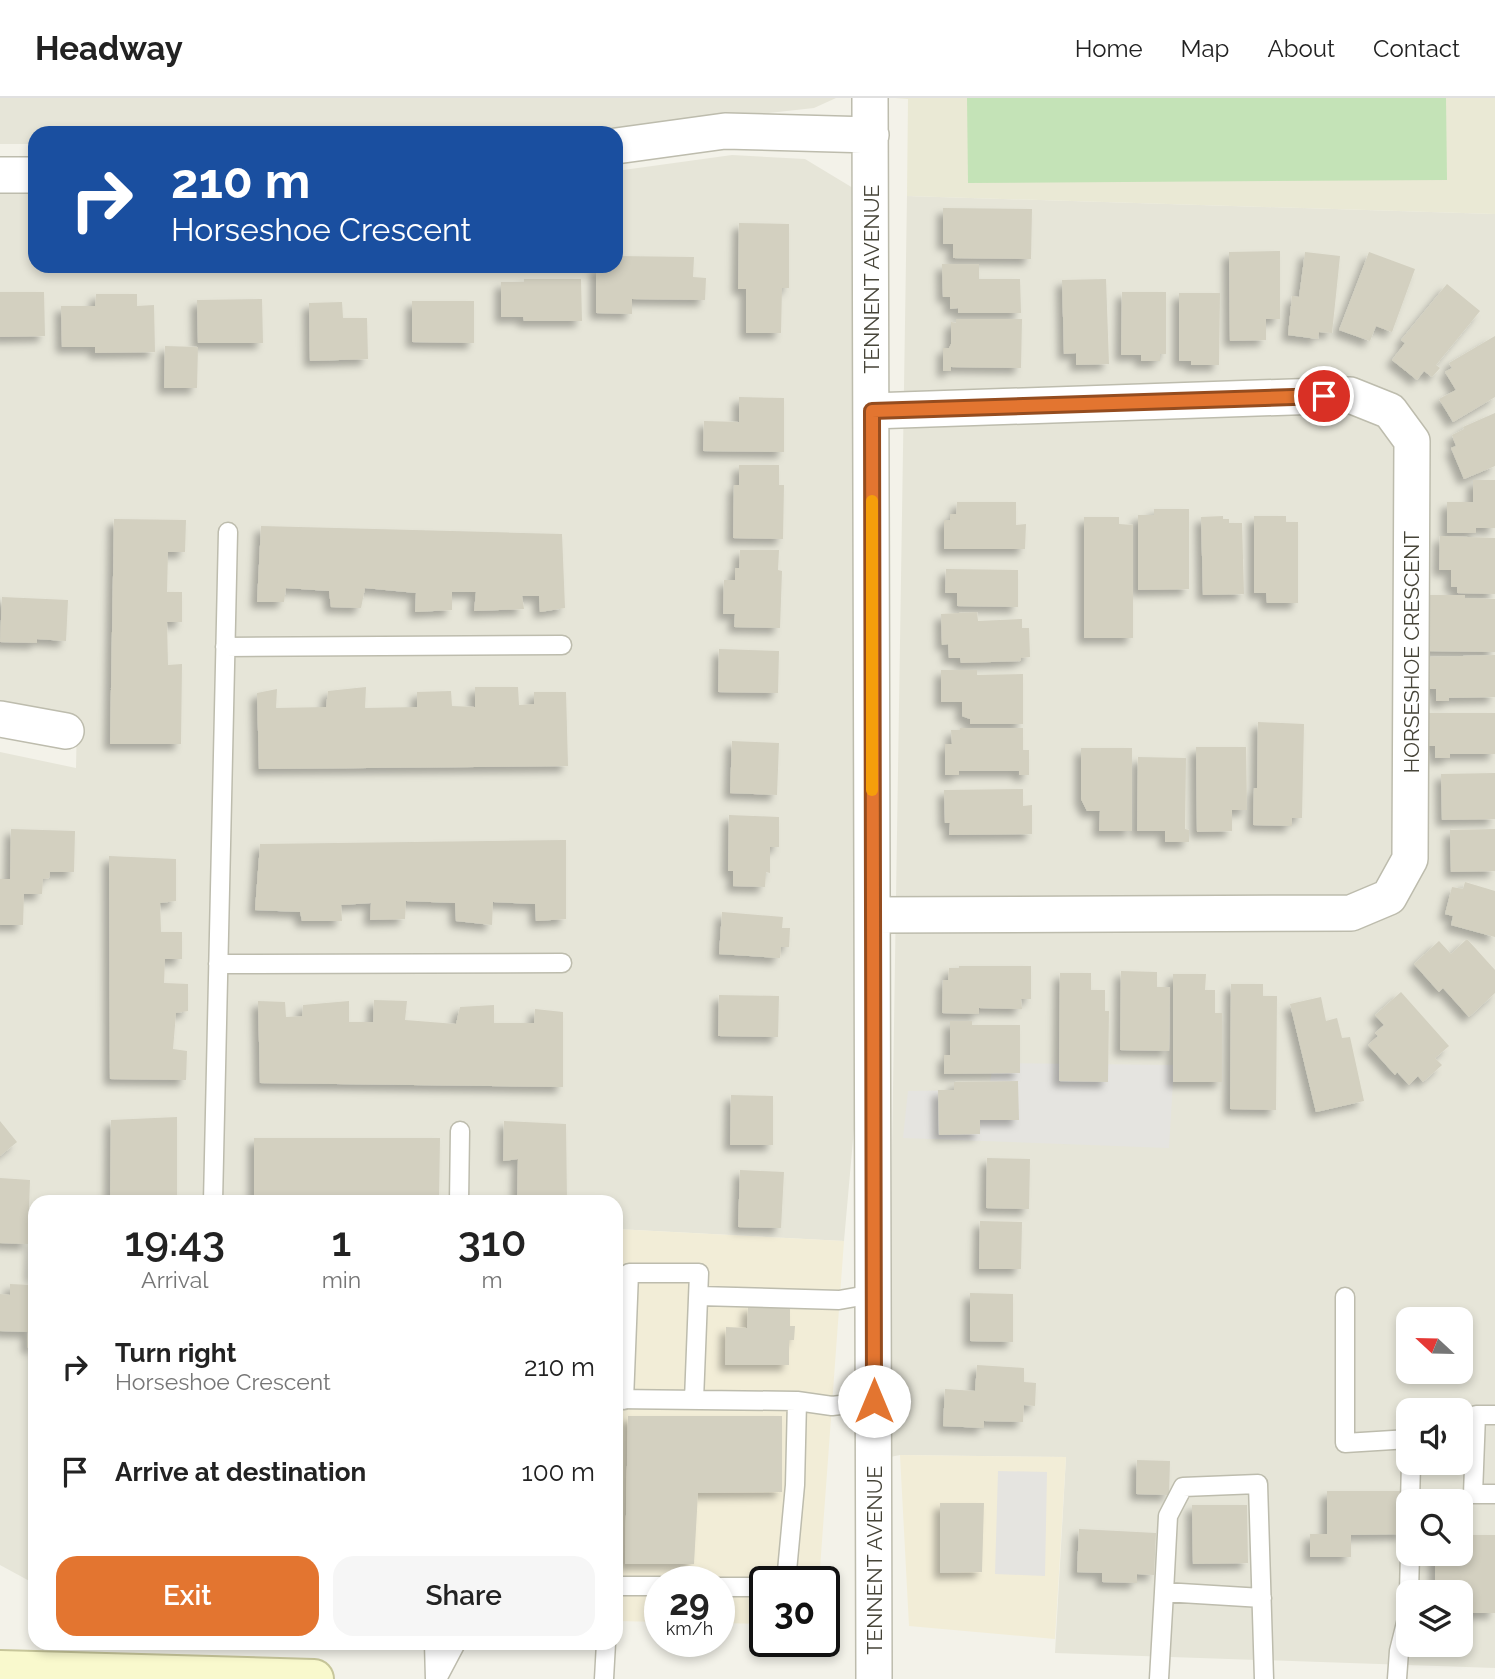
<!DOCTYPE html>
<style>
:root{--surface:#fff;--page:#f6f6f6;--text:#222;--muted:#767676;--line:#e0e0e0;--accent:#e37530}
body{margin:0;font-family:Raleway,sans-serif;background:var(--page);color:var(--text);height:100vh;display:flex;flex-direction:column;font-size:26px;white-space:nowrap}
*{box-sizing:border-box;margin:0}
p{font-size:23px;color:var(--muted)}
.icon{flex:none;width:38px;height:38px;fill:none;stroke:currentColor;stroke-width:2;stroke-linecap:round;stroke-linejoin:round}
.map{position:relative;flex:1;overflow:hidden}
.side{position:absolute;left:28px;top:1097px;width:595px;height:455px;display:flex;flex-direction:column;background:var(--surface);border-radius:21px;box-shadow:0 4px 10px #0003}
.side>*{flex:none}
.banner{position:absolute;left:28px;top:28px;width:595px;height:147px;border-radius:21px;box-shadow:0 4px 10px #0003;background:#1a4fa0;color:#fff;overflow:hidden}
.needle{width:46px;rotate:292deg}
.tools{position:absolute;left:1396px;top:1209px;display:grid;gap:14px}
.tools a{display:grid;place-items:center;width:77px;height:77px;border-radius:14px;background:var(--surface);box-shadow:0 4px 10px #0003;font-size:35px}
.speed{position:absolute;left:644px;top:1468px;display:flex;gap:14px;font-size:35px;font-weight:700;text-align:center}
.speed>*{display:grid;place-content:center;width:91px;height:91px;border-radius:50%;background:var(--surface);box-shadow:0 4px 10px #0003;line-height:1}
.speed small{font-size:18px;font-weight:400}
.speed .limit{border:4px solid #111;border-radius:10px;background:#fff;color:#111}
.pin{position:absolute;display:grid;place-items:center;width:60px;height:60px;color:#fff;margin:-30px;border:4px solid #fff;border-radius:50%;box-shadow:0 2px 7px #0007}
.me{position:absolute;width:77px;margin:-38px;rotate:0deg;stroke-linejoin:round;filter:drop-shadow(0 0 5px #0008)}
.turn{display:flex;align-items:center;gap:24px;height:147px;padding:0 28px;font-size:32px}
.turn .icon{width:91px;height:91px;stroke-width:2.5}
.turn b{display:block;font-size:49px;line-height:60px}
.eta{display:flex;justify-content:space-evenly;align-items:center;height:119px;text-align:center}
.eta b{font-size:42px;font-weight:600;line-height:49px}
.cta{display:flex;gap:14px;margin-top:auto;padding:14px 28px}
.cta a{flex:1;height:80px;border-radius:21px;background:var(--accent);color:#fff;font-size:28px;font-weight:600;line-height:80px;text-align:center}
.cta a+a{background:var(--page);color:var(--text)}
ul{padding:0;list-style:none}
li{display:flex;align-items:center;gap:21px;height:105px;padding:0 28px}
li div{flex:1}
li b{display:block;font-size:26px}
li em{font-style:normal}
header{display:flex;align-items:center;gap:42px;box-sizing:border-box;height:98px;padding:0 35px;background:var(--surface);border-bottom:2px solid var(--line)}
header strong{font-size:33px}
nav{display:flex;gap:38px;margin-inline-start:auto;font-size:24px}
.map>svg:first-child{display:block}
.residential{fill:#e6e5d8;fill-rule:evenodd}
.commercial{fill:#f2edd7}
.education{fill:#eae9d5}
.green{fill:#c4e3b7}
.parking{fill:#e5e4e0}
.building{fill:#d3d0c0;filter:url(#shadow)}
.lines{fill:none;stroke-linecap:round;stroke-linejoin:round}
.lane-casing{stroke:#bdbcad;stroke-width:21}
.street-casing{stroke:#bdbcad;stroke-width:38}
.secondary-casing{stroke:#c7c69a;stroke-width:42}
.lane{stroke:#fff;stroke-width:18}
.street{stroke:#fff;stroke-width:35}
.secondary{stroke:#f9f9cd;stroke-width:38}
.route-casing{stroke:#944c1f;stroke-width:18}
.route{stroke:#e37530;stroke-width:12}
.slow{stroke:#f59e0b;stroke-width:12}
.labels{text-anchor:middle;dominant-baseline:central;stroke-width:6;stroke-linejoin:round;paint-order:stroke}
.street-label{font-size:21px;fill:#464438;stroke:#fff}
</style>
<header>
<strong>Headway</strong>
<nav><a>Home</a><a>Map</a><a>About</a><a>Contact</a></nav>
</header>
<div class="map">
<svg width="1495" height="1581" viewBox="0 0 1495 1581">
<defs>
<filter id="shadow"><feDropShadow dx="-6" dy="6" stdDeviation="3.5" flood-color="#0004"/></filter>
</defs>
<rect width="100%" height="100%" fill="#f3f2e9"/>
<!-- residential -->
<path class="residential" d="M0 0H836L814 10 588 35H35V46H0Z
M732 57 805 61 853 90 873 817 844 1143 616 1131V1104H35V1486L0 1467V654L76 670 77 621 0 605V95L35 96V168H616V73Z
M907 98 1495 116V1570L1055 1555 1066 1359 900 1357 890 1359 892 1054ZM1409 1222H1461V1274H1409ZM1409 1312H1461V1365H1409ZM1409 1404H1461V1456H1409ZM1409 1494H1461V1547H1409Z"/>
<!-- commercial -->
<path class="commercial" d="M616 1131 844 1143 819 1484H765V1526L719 1525V1484H660V1524L616 1523Z
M900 1357 1066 1359 1055 1541 909 1528Z"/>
<!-- education -->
<path class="education" d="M895 0H1495V116L907 98 908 1Z"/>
<!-- green -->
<path class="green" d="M967 0H1446L1447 82 968 85Z"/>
<!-- parking -->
<path class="parking" d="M993 965 1174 967 1169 1050 903 1040 908 993 989 992Z
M998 1373 1047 1374 1045 1478 995 1476Z"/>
<!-- building -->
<path class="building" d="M943 110 1032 111 1031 161 953 160V146H943Z
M739 125 789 126V190H782L781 235H746V191H738Z
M1280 153V221H1266V242L1230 243 1229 154Z
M1305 154 1340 158 1332 235 1319 234 1318 241 1288 237 1292 198 1299 199Z
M1369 154 1415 171 1392 234 1376 228 1370 243 1339 232Z
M616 158 694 159 693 179 706 180 705 202 632 201V216L596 215V168H616Z
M942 166H979V181H1020L1021 215H958V210L950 211V199H943Z
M524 181H581L582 223H524L523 219H501V184H524Z
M1106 181 1109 266 1076 267V255L1064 256 1062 182Z
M1447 186 1480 213 1436 267 1440 270 1432 279 1424 273 1417 282 1392 262 1405 245 1401 242Z
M0 194H44L45 238 0 239Z
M1122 194H1166V256H1160V263H1141V257H1121Z
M1179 195H1220L1219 267H1191V263H1179Z
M96 196H137V208L154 207 155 254 95 255V249H62L61 208H95Z
M262 201 263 245H198L197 202Z
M412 203H474V245L412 244Z
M342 204 343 220H367L368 261 310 263 309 205Z
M956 221H1022L1021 270 951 269V273H943V250H949L951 246V224L956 225Z
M1495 238V299L1453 324 1439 301 1456 292 1445 274 1452 270 1449 265Z
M165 248 198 249 197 290H164Z
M739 299 784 300V354L703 353 704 323 739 324Z
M1495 315V368L1464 381 1451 350 1456 348 1452 337 1464 331 1463 329Z
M739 367H779V387H784L783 441 733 440 734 387H739Z
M1473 382H1495V430H1476V435H1447V404H1473Z
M957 404H1016V427L1026 426 1025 451H944V422H950V416H956Z
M1154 411H1189V491L1138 492V417H1154Z
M1223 418V421H1229V425H1242L1244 496 1203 497 1201 419Z
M1254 418H1286V424H1298V505H1267L1266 495H1254Z
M1084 419H1119V426L1133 427V540H1084Z
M114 421 186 422 185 454H168L167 494H182V524H167L168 567 182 566 181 646H110Z
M261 428 562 436 565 510 540 514 539 498H522L524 511 474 513 476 494H452V512L415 514 416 495 365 490 361 510 331 509 329 493 286 490 284 504H257Z
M1440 438 1495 440V496L1457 495V489H1451V472H1439Z
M740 452H779L778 472 782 473 780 530 734 529 735 516H723L724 482H735V470H739Z
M946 471 1018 472V509L957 508V495H945Z
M1425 497H1465V500L1495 501V554L1426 553Z
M2 499 68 502 66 543 37 541V545L0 544Z
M977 514 978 523 1022 521V530H1029L1030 559 1021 560V563L961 565 960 560H949L948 546 942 547 941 516Z
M719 551 779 553 778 595 718 594Z
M1495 557V599L1449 600V603H1436V591H1430L1429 559Z
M941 572H977V577L1023 576V626H970V621L962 618V604H941Z
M366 589 365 610 417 609V594L451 593 452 608 475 609V589H518L519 607 534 606V594H566L568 668 259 671 257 595 277 591 276 610 326 609 328 593Z
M1429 615H1495V656H1450V660H1435V648H1429Z
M1258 624 1304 626 1302 720H1292V728L1253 727 1254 690H1257Z
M960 630H1023V652H1029V677H1019V673H959V677H945V646H952L951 632H960Z
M732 643 779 645 777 697 730 695Z
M1196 649H1246L1247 712H1232V733L1197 734Z
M1081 650H1132V733H1099L1100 713H1087L1081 701Z
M1138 659 1186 660 1185 731 1189 732V744H1165V733H1137Z
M1495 675V721L1442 722 1441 676Z
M1023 691V708L1032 707V736L949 737 950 725H945L944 692Z
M729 717 779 719V749H770V775L766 774 765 789 733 788V773H728Z
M11 731 75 733 74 774H50L49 780 43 781 42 796H24L23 827H0V781H10Z
M1495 731V773L1451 774 1450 732Z
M566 742V821L536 823 535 806 493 804 492 827 456 823 455 805 406 803 405 821 370 822 371 805 341 807 342 823H302L300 814 255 812 260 746Z
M109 758 176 761V803L160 805 161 834H182V861H165L164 885 188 886V913L176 915 173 951 187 953 186 982 110 981Z
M1465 784 1495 793V839L1451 827 1453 818 1445 816 1452 789 1463 791Z
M722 814 783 819 782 830H790L789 849H781L780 860 719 856Z
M1467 841 1495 872V895L1469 919 1443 890 1439 894 1414 866 1439 843 1451 856Z
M959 868H1031V901H1021L1022 911 979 910V916L942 915 943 882H948L949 870H959Z
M1121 873 1157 874V889H1170L1169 953 1120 952Z
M1060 875H1091V892H1105V913H1109L1108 984 1059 983Z
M1173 876H1206L1205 892H1215V915H1222V984H1173Z
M1231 886H1263V898H1277L1276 1012 1230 1011Z
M1401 894 1449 948 1435 960 1442 967 1423 984 1418 978 1409 987 1397 974 1395 977 1368 947 1378 938 1375 935 1384 927 1375 917Z
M719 897 779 898 778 939 718 938Z
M1321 899 1326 923 1337 920 1342 940 1350 939 1364 1003 1316 1014 1290 906Z
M374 902 407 903 405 922 456 926 460 909 494 907V925H534L535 911 563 914V989L260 985 258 903 285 904 286 919 302 918 303 907 349 903V924H373Z
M950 923H972V927H1020V975L944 976V957H950Z
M1018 983 1019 1022H980V1036L939 1037 938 992H954V984Z
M731 997 773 998V1047H730Z
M177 1019V1104H110L111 1022Z
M0 1023 17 1044 0 1058Z
M504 1023 566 1026 567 1104H517L518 1061 503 1063Z
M254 1040H440L439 1100 254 1101Z
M987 1060 1030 1061 1029 1111 986 1110Z
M740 1072 784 1074 781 1130 738 1129Z
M0 1080 30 1082 29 1110H35V1132H28V1146L0 1145Z
M980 1123 1022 1124 1021 1171H979Z
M33 1140H35V1178H31Z
M10 1186 31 1187 30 1197H35V1250L27 1249 28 1234 0 1233V1196L10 1197Z
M970 1195 1013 1196V1244L970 1243Z
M748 1208 790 1209V1228H795L794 1242H789V1267H725L726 1229 747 1230Z
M977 1267 1024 1270V1284L1036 1285 1035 1308 1024 1307 1023 1324 984 1323V1330L943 1328 945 1291 975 1293Z
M628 1318H782V1394L698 1395 694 1466H625Z
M1137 1362 1170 1363 1169 1397 1136 1396Z
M1327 1393H1404V1436L1351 1437V1459H1310V1436H1327Z
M940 1405H984L982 1474 940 1475Z
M1192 1407H1247L1248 1465 1193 1466Z
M1079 1431 1156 1435 1154 1477 1137 1476V1485L1102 1484V1475L1077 1474Z
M1461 1437H1495V1515H1461V1494H1435V1456H1461Z"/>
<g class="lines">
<defs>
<path id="lane" d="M225 549 562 547
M218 866 562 865
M213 1104 228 434
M459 1104 460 1033
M699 1198 839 1202 873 1196
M1345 1199V1345L1409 1341
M616 1301 797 1303 832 1308 874 1303
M624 1302 629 1175H699L694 1302
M1495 1317H1476L1473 1396H1495
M1410 1404 1411 1365
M786 1484 795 1387 797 1303
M616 1488H660
M719 1489H765
M1164 1494 1168 1418 1183 1389 1258 1386 1264 1581
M1409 1494 1410 1456
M434 1545 435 1581
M437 1581 456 1545
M604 1581 606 1545
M1159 1581 1164 1494 1262 1500
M1397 1581 1399 1553 1409 1513"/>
<path id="street" d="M870 0 874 1581
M616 48 725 33 871 37
M0 77H35
M871 313 1350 297 1390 313 1412 343 1410 761 1389 799 1351 815 873 817
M0 621 66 633"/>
<path id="secondary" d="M0 1572 314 1581"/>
</defs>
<!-- lane casing -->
<use href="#lane" class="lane-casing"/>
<!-- street casing -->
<use href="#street" class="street-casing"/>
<!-- secondary casing -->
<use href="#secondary" class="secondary-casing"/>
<!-- lane -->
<use href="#lane" class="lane"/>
<!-- street -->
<use href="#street" class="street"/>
<!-- secondary -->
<use href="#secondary" class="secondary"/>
</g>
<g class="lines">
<defs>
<path id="route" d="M874 1303 872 313 1324 298"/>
</defs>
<!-- route casing -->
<use href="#route" class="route-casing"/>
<!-- route -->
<use href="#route" class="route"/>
<!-- slow -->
<path class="slow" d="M872 403V692"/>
</g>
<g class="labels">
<!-- street labels -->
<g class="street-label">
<text transform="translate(871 181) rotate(-90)">TENNENT AVENUE</text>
<text transform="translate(1411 554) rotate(-90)">HORSESHOE CRESCENT</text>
<text transform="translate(874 1462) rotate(-90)">TENNENT AVENUE</text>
</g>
</g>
</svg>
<div class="tools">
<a><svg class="needle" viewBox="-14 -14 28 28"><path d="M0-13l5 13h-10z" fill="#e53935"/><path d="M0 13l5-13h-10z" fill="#767676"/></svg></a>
<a><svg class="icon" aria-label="sound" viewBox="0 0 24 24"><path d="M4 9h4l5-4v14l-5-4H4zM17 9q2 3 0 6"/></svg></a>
<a><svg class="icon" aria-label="search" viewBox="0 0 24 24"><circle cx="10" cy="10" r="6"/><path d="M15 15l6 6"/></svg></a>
<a><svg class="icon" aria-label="layers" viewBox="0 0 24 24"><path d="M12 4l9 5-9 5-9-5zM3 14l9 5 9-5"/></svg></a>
</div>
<div class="speed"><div>29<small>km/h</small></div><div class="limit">30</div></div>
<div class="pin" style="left:1324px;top:298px;background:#d93025"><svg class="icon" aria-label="arrive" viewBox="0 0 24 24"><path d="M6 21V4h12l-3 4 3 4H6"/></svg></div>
<svg class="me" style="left:874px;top:1303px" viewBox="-20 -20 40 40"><circle r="19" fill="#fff"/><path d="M0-13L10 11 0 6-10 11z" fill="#e37530"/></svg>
<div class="banner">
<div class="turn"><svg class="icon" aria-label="right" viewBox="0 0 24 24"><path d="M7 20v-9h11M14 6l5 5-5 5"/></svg><div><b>210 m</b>Horseshoe Crescent</div></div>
</div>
<section class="side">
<div class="eta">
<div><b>19:43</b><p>Arrival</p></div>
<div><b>1</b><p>min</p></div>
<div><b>310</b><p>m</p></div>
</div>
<ul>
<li><svg class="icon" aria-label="right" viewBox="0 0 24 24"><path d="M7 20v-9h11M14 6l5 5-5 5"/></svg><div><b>Turn right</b><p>Horseshoe Crescent</p></div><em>210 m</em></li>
<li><svg class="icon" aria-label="arrive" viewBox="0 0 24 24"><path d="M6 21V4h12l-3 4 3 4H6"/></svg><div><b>Arrive at destination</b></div><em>100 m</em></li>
</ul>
<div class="cta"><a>Exit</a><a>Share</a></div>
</section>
</div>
